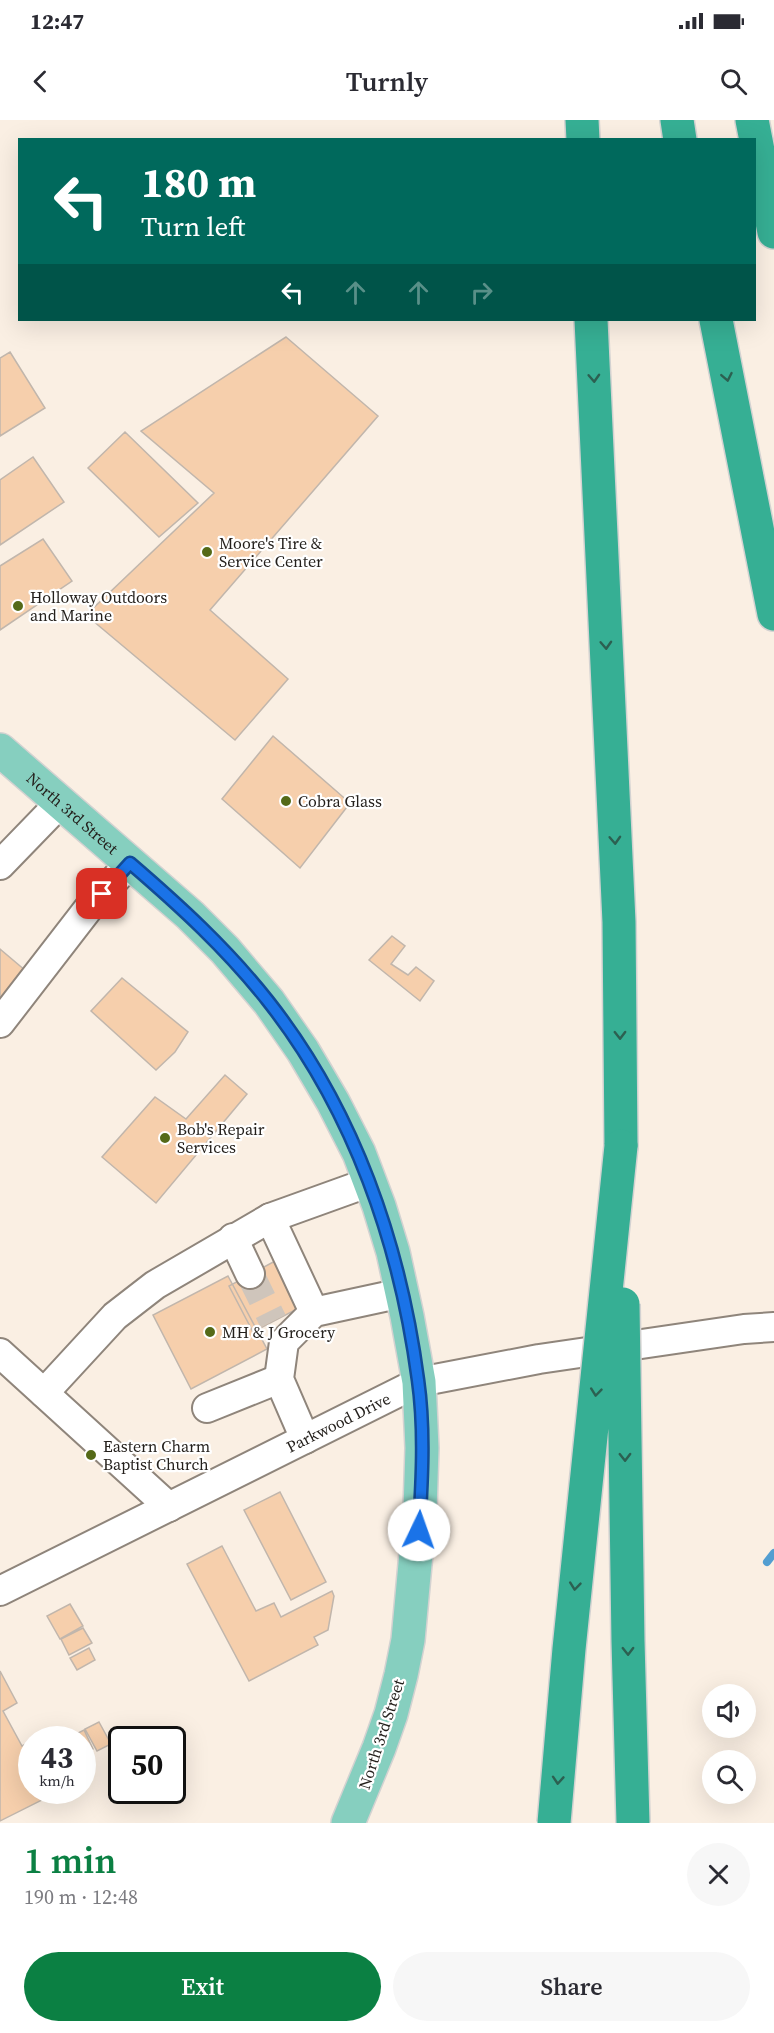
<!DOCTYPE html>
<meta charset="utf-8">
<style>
:root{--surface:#fff;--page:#f7f7f7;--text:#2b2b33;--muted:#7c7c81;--accent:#0b8043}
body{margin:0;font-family:"Source Serif 4",serif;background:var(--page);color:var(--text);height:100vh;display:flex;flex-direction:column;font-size:22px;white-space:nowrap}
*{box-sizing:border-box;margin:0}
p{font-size:20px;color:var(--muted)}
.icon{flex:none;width:33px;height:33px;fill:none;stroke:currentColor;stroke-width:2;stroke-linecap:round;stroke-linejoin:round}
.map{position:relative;height:1703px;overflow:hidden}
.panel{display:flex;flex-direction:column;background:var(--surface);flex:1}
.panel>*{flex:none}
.guide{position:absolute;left:18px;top:18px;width:738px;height:183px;border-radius:0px;box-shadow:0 6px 24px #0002;background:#00695c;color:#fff;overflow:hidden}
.fabs{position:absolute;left:702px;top:1564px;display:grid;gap:12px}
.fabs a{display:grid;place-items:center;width:54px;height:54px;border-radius:50%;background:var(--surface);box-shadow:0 6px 24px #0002;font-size:30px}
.speed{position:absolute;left:18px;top:1606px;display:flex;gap:12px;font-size:30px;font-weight:700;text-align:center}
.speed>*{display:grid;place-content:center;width:78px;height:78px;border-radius:50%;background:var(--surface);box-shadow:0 6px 24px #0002;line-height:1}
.speed small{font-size:15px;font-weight:400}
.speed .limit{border:3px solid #111;border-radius:9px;background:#fff;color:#111}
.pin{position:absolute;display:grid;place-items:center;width:51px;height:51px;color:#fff;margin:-26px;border-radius:12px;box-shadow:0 3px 9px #0006}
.me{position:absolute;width:66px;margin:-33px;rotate:3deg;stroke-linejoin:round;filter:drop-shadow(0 0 4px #0008)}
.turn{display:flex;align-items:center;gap:21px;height:126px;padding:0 24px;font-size:27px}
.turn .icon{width:78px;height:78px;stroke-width:2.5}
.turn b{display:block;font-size:42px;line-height:51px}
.lanes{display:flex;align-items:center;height:57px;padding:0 24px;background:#0003;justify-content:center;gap:30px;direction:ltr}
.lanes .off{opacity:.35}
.round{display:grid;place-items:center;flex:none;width:63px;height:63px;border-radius:32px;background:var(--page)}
.overview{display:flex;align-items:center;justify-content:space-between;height:102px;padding:0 24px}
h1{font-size:36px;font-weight:600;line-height:45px;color:var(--accent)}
.primary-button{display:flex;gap:12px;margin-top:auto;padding:12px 24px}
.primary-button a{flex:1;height:69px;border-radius:36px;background:var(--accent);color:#fff;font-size:24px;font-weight:600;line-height:69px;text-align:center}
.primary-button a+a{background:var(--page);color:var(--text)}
.status{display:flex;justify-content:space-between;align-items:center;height:42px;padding:0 30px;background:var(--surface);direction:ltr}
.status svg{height:16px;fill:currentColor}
header{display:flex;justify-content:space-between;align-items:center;height:78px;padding:0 24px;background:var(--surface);font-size:27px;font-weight:600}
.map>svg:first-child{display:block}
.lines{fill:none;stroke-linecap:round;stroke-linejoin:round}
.stream{stroke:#529ed1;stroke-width:8}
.building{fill:#f6cfac;stroke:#c1b6ac;stroke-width:1.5}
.minor-tunnel{stroke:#cfc5bb;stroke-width:28;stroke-dasharray:28 14;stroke-linecap:butt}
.minor-casing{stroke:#8f857b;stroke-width:32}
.major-casing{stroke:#d3d2d1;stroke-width:36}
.highway-casing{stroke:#d3d2d1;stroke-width:36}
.minor{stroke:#fff;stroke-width:28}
.major{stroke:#86cfbf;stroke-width:33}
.highway{stroke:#36af94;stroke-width:33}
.highway-bridge-casing{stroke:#d3d2d1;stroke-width:36;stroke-linecap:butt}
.highway-bridge{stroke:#36af94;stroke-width:33}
.oneway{stroke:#2c6051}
.route-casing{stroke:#114b97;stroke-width:15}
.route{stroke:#1a73e8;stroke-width:10}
.poi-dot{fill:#556a18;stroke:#fff;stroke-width:2}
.labels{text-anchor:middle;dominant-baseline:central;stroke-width:4.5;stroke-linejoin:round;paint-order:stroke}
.poi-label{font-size:16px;fill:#231f1b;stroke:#fff;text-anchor:start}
.street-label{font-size:16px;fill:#231f1b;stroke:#fff}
</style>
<div class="status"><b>12:47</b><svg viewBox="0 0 49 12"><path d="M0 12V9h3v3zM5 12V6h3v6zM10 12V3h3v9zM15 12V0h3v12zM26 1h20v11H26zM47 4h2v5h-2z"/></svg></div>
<header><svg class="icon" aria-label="back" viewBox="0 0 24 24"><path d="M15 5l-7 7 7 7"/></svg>Turnly<svg class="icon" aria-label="search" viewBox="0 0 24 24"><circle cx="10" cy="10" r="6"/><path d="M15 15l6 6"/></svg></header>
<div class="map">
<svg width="774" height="1703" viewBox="0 0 774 1703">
<rect width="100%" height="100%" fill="#faefe3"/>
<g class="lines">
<!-- stream -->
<path class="stream" d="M767 1442 774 1433"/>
</g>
<!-- building -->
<path class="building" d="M286 217 378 296 210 490 288 559 235 620 86 495 214 373 141 311Z
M10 232 45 288 0 316V238Z
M125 312 198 383 159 417 88 348Z
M33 337 64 382 0 425V360Z
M43 419 72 461 0 510V446Z
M273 616 350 683 300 748 222 679Z
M392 816 405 826 391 844 408 855 416 847 434 861 420 881 369 840Z
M0 829 26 851 0 880Z
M122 858 188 912 175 932 156 950 91 891Z
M225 955 247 974 156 1083 102 1037 155 977 186 999Z
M275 1141 299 1188 253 1212 229 1166Z
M228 1156 267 1229 191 1269 153 1195Z
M280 1372 326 1462 291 1480 244 1390Z
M222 1426 256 1491 274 1483 281 1497 332 1471 334 1476 328 1510 314 1517 318 1525 249 1561 187 1444Z
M70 1484 83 1506 60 1519 47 1496Z
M83 1508 92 1523 69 1535 61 1519Z
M89 1528 95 1540 77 1550 70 1538Z
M0 1551 17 1583 3 1591 22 1626 32 1621V1671H48L50 1676 0 1701Z
M99 1602 111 1624 97 1631 85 1609Z
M84 1610 93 1629 83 1634 82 1620H76L74 1615Z
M71 1614 74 1620H60V1619Z"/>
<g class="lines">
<!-- minor-tunnel -->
<path class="minor-tunnel" d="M250 1154 273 1201"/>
<defs>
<g id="minor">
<path d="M0 745 61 682"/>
<path d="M0 903 88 789 130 743"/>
<path d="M270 1098 314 1192"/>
<path d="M233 1118 250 1154"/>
<path d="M0 1233 169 1387"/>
<path d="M44 1273 115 1196 155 1165 270 1098 370 1062"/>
<path d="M207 1288 279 1259"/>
<path d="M305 1319 279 1259 284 1222 314 1192 402 1173"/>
<path id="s1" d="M0 1471 419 1262 539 1239 744 1209 774 1207"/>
</g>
<g id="major">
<path id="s2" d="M0 630 190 795 225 830 269 882 303 931 333 982 359 1033 379 1086 393 1132 407 1196 419 1262 422 1328 420 1390 408 1520 401 1555 391 1594 379 1628 348 1703"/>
</g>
<path id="highway" d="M582 0 583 20
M677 0 680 20
M752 0 774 112
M591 200 619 802 621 1026
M716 200 774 494"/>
</defs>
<!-- minor casing -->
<use href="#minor" class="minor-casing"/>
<!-- major casing -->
<use href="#major" class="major-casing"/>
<!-- highway casing -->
<use href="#highway" class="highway-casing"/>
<!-- minor -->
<use href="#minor" class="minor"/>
<!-- major -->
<use href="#major" class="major"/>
<!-- highway -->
<use href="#highway" class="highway"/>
<defs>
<path id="highway-bridge" d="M623 1184 628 1521 633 1703
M554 1703 569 1529 621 1026"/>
</defs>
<!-- highway-bridge casing -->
<use href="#highway-bridge" class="highway-bridge-casing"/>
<!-- highway-bridge -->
<use href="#highway-bridge" class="highway-bridge"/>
</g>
<!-- one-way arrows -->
<defs><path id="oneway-chevron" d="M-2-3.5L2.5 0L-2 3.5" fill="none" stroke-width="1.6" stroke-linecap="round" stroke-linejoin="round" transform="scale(1.5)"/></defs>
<g class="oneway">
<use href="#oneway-chevron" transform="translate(727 257) rotate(79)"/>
<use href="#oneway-chevron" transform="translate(594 258) rotate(87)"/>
<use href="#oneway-chevron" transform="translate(606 525) rotate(87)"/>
<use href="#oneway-chevron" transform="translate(615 720) rotate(87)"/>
<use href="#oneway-chevron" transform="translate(620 915) rotate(89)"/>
<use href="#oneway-chevron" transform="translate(596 1272) rotate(96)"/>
<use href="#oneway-chevron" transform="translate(625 1337) rotate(89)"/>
<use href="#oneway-chevron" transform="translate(575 1466) rotate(96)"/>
<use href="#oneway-chevron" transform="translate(628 1531) rotate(89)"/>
<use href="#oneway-chevron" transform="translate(558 1660) rotate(94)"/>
</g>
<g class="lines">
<defs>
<path id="route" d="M102 774 130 743C180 786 227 829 268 881 354 990 400 1124 418 1260 425 1309 422 1361 419 1410"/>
</defs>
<!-- route casing -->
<use href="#route" class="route-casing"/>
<!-- route -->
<use href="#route" class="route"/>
</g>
<!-- markers -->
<g class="poi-dot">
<circle cx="207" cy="432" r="6"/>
<circle cx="18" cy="486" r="6"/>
<circle cx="286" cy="681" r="6"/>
<circle cx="165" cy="1018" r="6"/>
<circle cx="210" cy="1212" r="6"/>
<circle cx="91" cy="1335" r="6"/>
</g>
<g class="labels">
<!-- poi labels -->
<g class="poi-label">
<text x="219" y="423">Moore's Tire &amp;<tspan x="219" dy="18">Service Center</tspan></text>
<text x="30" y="477">Holloway Outdoors<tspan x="30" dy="18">and Marine</tspan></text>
<text x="298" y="681">Cobra Glass</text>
<text x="177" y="1009">Bob's Repair<tspan x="177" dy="18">Services</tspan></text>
<text x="222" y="1212">MH &amp; J Grocery</text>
<text x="103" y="1326">Eastern Charm<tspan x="103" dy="18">Baptist Church</tspan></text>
</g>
<!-- street labels -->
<g class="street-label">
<text stroke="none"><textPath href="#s2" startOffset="96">North 3rd Street</textPath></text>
<text stroke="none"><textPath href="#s1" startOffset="378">Parkwood Drive</textPath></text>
<text transform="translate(381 1614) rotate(-72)">North 3rd Street</text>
</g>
</g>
</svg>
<div class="fabs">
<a><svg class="icon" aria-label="sound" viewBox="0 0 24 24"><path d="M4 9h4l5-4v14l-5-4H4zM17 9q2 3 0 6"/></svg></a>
<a><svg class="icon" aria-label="search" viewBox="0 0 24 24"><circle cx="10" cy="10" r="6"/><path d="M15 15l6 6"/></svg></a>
</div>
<div class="speed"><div>43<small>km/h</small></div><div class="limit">50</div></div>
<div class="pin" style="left:102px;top:774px;background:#d93025"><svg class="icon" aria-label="arrive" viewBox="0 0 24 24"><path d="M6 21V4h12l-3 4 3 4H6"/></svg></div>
<svg class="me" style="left:419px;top:1410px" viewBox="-20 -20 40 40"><circle r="19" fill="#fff"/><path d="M0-13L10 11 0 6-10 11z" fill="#1a73e8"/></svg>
<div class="guide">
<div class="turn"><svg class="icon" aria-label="left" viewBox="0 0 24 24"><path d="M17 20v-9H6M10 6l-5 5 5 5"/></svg><div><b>180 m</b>Turn left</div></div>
<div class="lanes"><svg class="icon" aria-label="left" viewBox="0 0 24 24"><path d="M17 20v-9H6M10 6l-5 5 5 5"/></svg><svg class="icon off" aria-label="ahead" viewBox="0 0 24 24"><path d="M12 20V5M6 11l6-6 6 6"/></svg><svg class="icon off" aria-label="ahead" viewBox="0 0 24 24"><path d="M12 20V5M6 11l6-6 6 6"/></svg><svg class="icon off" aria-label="right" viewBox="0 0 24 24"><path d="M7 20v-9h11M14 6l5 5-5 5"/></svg></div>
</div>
</div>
<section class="panel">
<div class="overview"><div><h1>1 min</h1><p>190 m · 12:48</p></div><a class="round"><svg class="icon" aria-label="close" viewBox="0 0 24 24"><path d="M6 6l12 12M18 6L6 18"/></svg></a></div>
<div class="primary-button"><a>Exit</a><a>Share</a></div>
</section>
